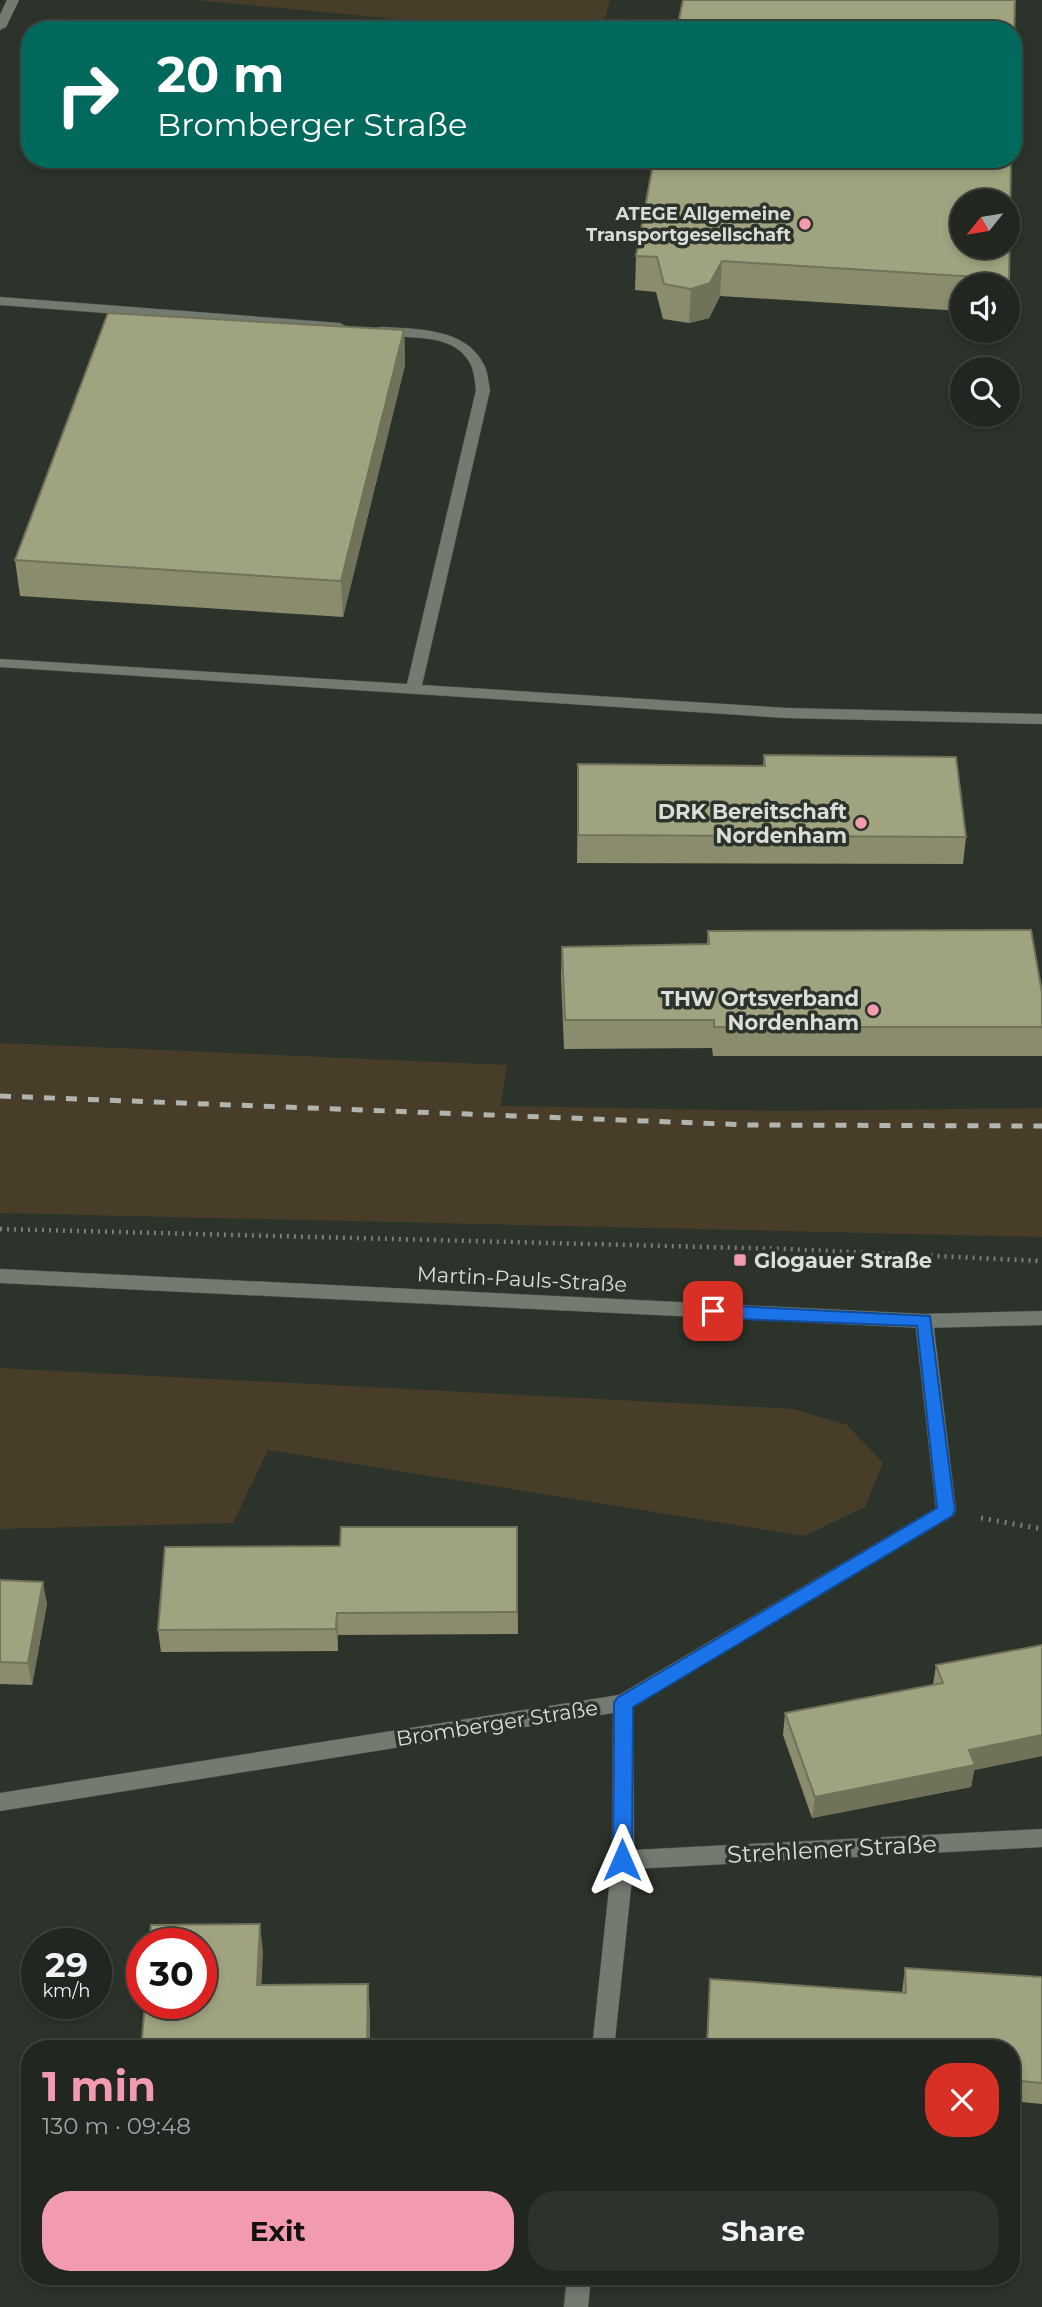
<!DOCTYPE html>
<meta charset="utf-8">
<style>
:root{--surface:#212620;--page:#2d322d;--text:#f1f3f6;--muted:#a2a5a5;--line:#3e433e;--accent:#f29aae}
body{margin:0;font-family:Montserrat,sans-serif;background:var(--page);color:var(--text);height:100vh;display:flex;flex-direction:column;font-size:26px;white-space:nowrap}
*{box-sizing:border-box;margin:0}
p{font-size:23px;color:var(--muted)}
.icon{flex:none;width:38px;height:38px;fill:none;stroke:currentColor;stroke-width:2;stroke-linecap:round;stroke-linejoin:round}
.map{position:relative;flex:1;overflow:hidden}
.sheet{position:absolute;left:21px;top:2040px;width:999px;height:245px;display:flex;flex-direction:column;background:var(--surface);border-radius:28px;box-shadow:0 4px 10px #0003,0 0 0 2px var(--line)}
.sheet>*{flex:none}
.guide{position:absolute;left:21px;top:21px;width:1001px;height:147px;border-radius:28px;box-shadow:0 4px 10px #0003,0 0 0 2px var(--line);background:#00695c;color:#fff;overflow:hidden}
.needle{width:46px;rotate:240deg}
.buttons{position:absolute;left:950px;top:189px;display:grid;gap:14px}
.buttons a{display:grid;place-items:center;width:70px;height:70px;border-radius:50%;background:var(--surface);box-shadow:0 4px 10px #0003,0 0 0 2px var(--line);font-size:35px}
.speed{position:absolute;left:21px;top:1928px;display:flex;gap:14px;font-size:35px;font-weight:700;text-align:center}
.speed>*{display:grid;place-content:center;width:91px;height:91px;border-radius:50%;background:var(--surface);box-shadow:0 4px 10px #0003,0 0 0 2px var(--line);line-height:1}
.speed small{font-size:18px;font-weight:400}
.speed .limit{border:10px solid #d22;background:#fff;color:#111}
.pin{position:absolute;display:grid;place-items:center;width:60px;height:60px;color:#fff;margin:-30px;border-radius:14px;box-shadow:0 4px 10px #0006}
.me{position:absolute;width:77px;margin:-38px;rotate:0deg;stroke-linejoin:round;filter:drop-shadow(0 0 5px #0008)}
.turn{display:flex;align-items:center;gap:24px;height:147px;padding:0 21px;font-size:32px}
.turn .icon{width:91px;height:91px;stroke-width:2.5}
.turn b{display:block;font-size:49px;line-height:60px}
.round{display:grid;place-items:center;flex:none;width:74px;height:74px;border-radius:28px;background:var(--page)}
.head{display:flex;align-items:center;justify-content:space-between;height:119px;padding:0 21px}
h1{font-size:42px;font-weight:700;line-height:52px;color:var(--accent)}
.action{display:flex;gap:14px;margin-top:auto;padding:14px 21px}
.action a{flex:1;height:80px;border-radius:28px;background:var(--accent);color:#111;font-size:28px;font-weight:700;line-height:80px;text-align:center}
.action a+a{background:var(--page);color:var(--text)}
.map>svg:first-child{display:block}
.green{fill:#473d29}
.lines{fill:none;stroke-linecap:round;stroke-linejoin:round}
.service-casing{stroke:#4b514a;stroke-width:1}
.minor-casing{stroke:#4b514a;stroke-width:1}
.tertiary-casing{stroke:#4b514a;stroke-width:1}
.path-far1{stroke:#797f77;stroke-width:4.5;stroke-dasharray:2 5;stroke-linecap:butt}
.path{stroke:#797f77;stroke-width:5;stroke-dasharray:2 6;stroke-linecap:butt}
.service{fill:#737b71;fill-rule:evenodd}
.minor{fill:#737b71;fill-rule:evenodd}
.tertiary{fill:#737b71;fill-rule:evenodd}
.rail{stroke:#b1b5af;stroke-width:5;stroke-dasharray:11 11;stroke-linecap:butt}
.wall{fill:#8a8c6d}
.shaded-wall{fill:#707259}
.building{fill:#a0a37f;stroke:#707259;stroke-width:2;fill-rule:evenodd}
.route{fill:#1a73e8;stroke:#114b97;stroke-width:2}
.poi-dot{fill:#f29aae;stroke:#2c332a;stroke-width:2.5}
.labels{text-anchor:middle;dominant-baseline:central;stroke-width:7;stroke-linejoin:round;paint-order:stroke}
.far-poi-label{font-size:18px;font-weight:bold;fill:#daded9;stroke:#2c332a;text-anchor:end}
.poi-label{font-size:21px;font-weight:bold;fill:#daded9;stroke:#2c332a;text-anchor:end}
.street-label{font-size:21px;fill:#daded9;stroke:#2c332a}
.near-street-label{font-size:24px;fill:#daded9;stroke:#2c332a}
</style>
<div class="map">
<svg width="1042" height="2307" viewBox="0 0 1042 2307">
<rect width="100%" height="100%" fill="#2c332a"/>
<!-- green -->
<path class="green" d="M195 0H610L602 30H512Z
M0 1043 507 1065 501 1106 782 1111 1042 1108V1237L0 1213Z
M0 1368 794 1409 847 1425 883 1463 865 1507 804 1536 268 1450 233 1523 0 1529Z"/>
<g class="lines">
<defs>
<path id="service" d="M7 0H19L6 27 0 30V15Z
M0 297 340 323 347 327 340 331 0 305Z
M382 327C416 329 465 328 483 363 488 371 488 381 490 390L422 685 787 708 1042 714V724L787 718 0 667V659L407 684 476 390C475 381 474 371 470 363 453 331 406 340 377 334V328Z"/>
<path id="minor" d="M924 1314 931 1316 933 1321 956 1511 953 1516 633 1707 634 1850 1042 1829V1847L633 1869 614 2049H592L612 1860 613 1713 0 1811V1793L619 1695 936 1508 915 1321 917 1316Z
M567 2277H591L588 2307H564Z"/>
<path id="tertiary" d="M0 1269 924 1314 1042 1311V1325L924 1328 0 1283Z"/>
</defs>
<!-- service casing -->
<use href="#service" class="service-casing"/>
<!-- minor casing -->
<use href="#minor" class="minor-casing"/>
<!-- tertiary casing -->
<use href="#tertiary" class="tertiary-casing"/>
<!-- path-far1 -->
<path class="path-far1" d="M0 1229 786 1249 1042 1261"/>
<!-- path -->
<path class="path" d="M981 1518 1042 1529"/>
<!-- service -->
<use href="#service" class="service"/>
<!-- minor -->
<use href="#minor" class="minor"/>
<!-- tertiary -->
<use href="#tertiary" class="tertiary"/>
<!-- rail -->
<path class="rail" d="M0 1096 750 1125 1042 1126"/>
</g>
<!-- wall -->
<path class="wall" d="M636 256 1009 279 1008 285H962V311L720 296 709 318 689 323 663 319 656 292 635 290Z
M404 330 405 365 343 617 20 596 15 560Z
M764 755 966 837 963 864 577 863 578 764 763 766Z
M708 931 1042 993V1056H713L712 1048 564 1049 561 976 562 947 707 944Z
M517 1527 518 1634 338 1635V1651L161 1652 158 1630 340 1546Z
M0 1580 47 1604 32 1685 0 1684Z
M1042 1645V1756L974 1770 971 1787 812 1818 783 1735 785 1713 933 1685 936 1665Z
M905 1968 1042 1977V2104L1012 2101V2049H706L710 1979 902 1993Z"/>
<!-- shaded-wall -->
<path class="shaded-wall" d="M722 261 720 296 709 318 689 323 691 289Z
M404 330 405 365 343 617 341 581Z
M43 1582 47 1604 32 1685 28 1663Z
M337 1613 338 1635V1651L336 1629Z
M1042 1735V1756L974 1770 971 1787 812 1818 815 1797 969 1750Z
M260 1924 263 1953 260 2014 257 1985Z
M368 1984 370 2013V2049H367Z"/>
<!-- building -->
<path class="building" d="M683 0H1015L1013 83V30H677Z
M654 159H1011L1009 279 722 261 710 283 691 289 664 284 657 257 636 256ZM962 201H1008V247H962Z
M108 313 404 330 341 581 15 560Z
M764 755 956 757 966 837 578 835V764L765 766Z
M1031 930 1042 993V1027H714V1020H565L562 947 709 944 708 931Z
M341 1527H517V1612L337 1613 336 1629 158 1630 165 1547 340 1546Z
M0 1580 43 1582 28 1663 0 1662Z
M1042 1645V1735L969 1750 975 1765 815 1797 785 1713 943 1683 936 1665Z
M260 1924 257 1985 368 1984 367 2049H107L108 2039H142L145 2004H201V1944H149L151 1925Z
M905 1968 1042 1977V2083L1012 2080V2049H707L710 1979 906 1993Z"/>
<!-- route -->
<path class="route" d="M713 1305 930 1316 955 1511 952 1516 633 1707 632 1860 629 1866 622 1868 616 1866 613 1860 614 1703 617 1698 937 1508 917 1326 713 1318 704 1311Z"/>
<!-- markers -->
<g class="poi-dot">
<circle cx="805" cy="224" r="7"/>
<circle cx="861" cy="823" r="7"/>
<circle cx="873" cy="1010" r="7"/>
<rect x="733" y="1253" width="14" height="14" rx="3.5"/>
</g>
<g class="labels">
<!-- far-poi labels -->
<g class="far-poi-label">
<text x="791" y="214">ATEGE Allgemeine<tspan x="791" dy="21">Transportgesellschaft</tspan></text>
</g>
<!-- poi labels -->
<g class="poi-label">
<text x="847" y="811">DRK Bereitschaft<tspan x="847" dy="24">Nordenham</tspan></text>
<text x="859" y="998">THW Ortsverband<tspan x="859" dy="24">Nordenham</tspan></text>
<text x="754" y="1260" text-anchor="start">Glogauer Straße</text>
</g>
<!-- street labels -->
<g class="street-label">
<text transform="translate(522 1279) rotate(3)">Martin-Pauls-Straße</text>
<text transform="translate(497 1723) rotate(-9)">Bromberger Straße</text>
</g>
<!-- near-street labels -->
<g class="near-street-label">
<text transform="translate(832 1849) rotate(-3)">Strehlener Straße</text>
</g>
</g>
</svg>
<div class="buttons">
<a><svg class="needle" viewBox="-14 -14 28 28"><path d="M0-13l5 13h-10z" fill="#e53935"/><path d="M0 13l5-13h-10z" fill="#a2a5a5"/></svg></a>
<a><svg class="icon" aria-label="sound" viewBox="0 0 24 24"><path d="M4 9h4l5-4v14l-5-4H4zM17 9q2 3 0 6"/></svg></a>
<a><svg class="icon" aria-label="search" viewBox="0 0 24 24"><circle cx="10" cy="10" r="6"/><path d="M15 15l6 6"/></svg></a>
</div>
<div class="speed"><div>29<small>km/h</small></div><div class="limit">30</div></div>
<div class="pin" style="left:713px;top:1311px;background:#d93025"><svg class="icon" aria-label="arrive" viewBox="0 0 24 24"><path d="M6 21V4h12l-3 4 3 4H6"/></svg></div>
<svg class="me" style="left:622px;top:1860px" viewBox="-20 -20 40 40"><path d="M0-17L14 15 0 8-14 15z" fill="#1a73e8" stroke="#fff" stroke-width="4"/></svg>
<div class="guide">
<div class="turn"><svg class="icon" aria-label="right" viewBox="0 0 24 24"><path d="M7 20v-9h11M14 6l5 5-5 5"/></svg><div><b>20 m</b>Bromberger Straße</div></div>
</div>
<section class="sheet">
<div class="head"><div><h1>1 min</h1><p>130 m · 09:48</p></div><a class="round" style="background:#d93025;color:#fff"><svg class="icon" aria-label="close" viewBox="0 0 24 24"><path d="M6 6l12 12M18 6L6 18"/></svg></a></div>
<div class="action"><a>Exit</a><a>Share</a></div>
</section>
</div>
